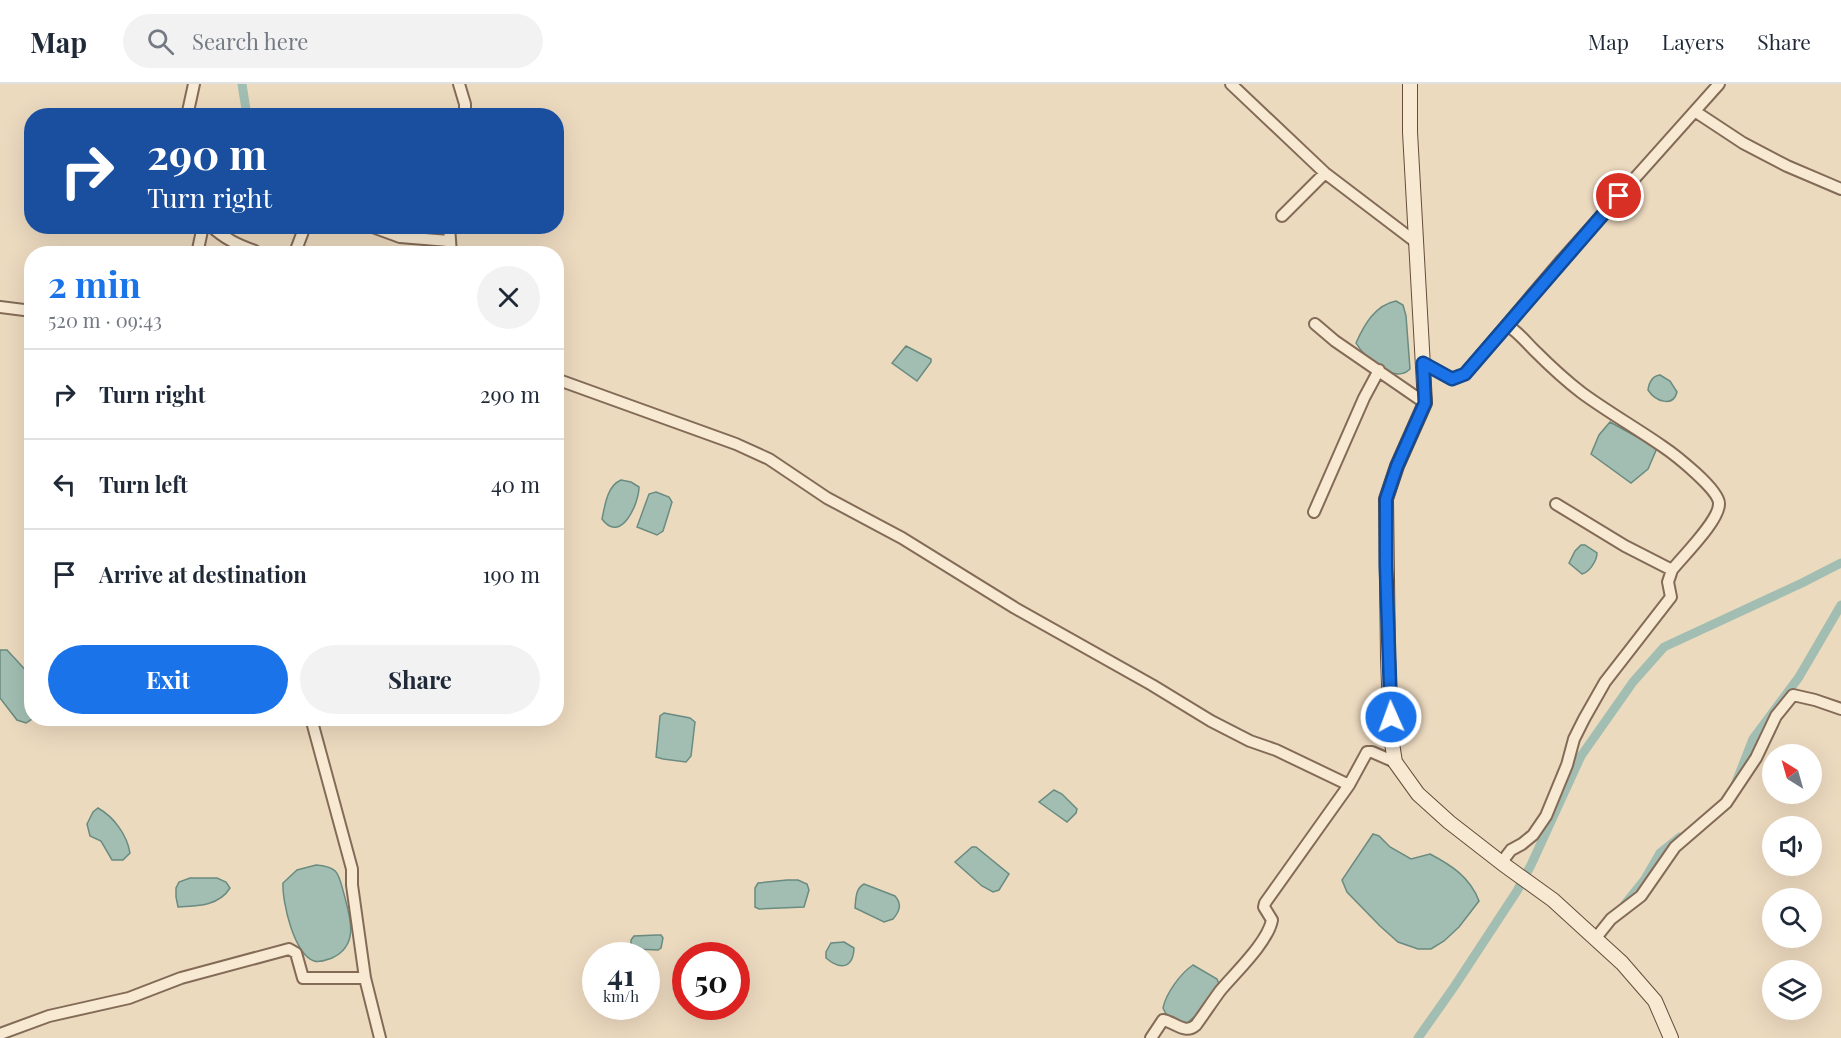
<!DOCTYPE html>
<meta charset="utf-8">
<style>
:root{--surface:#fff;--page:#f2f2f3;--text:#1f2937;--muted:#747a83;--line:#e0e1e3;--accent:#1a73e8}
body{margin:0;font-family:"Playfair Display",serif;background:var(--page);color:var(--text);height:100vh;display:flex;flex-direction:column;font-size:22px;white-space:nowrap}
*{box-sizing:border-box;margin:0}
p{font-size:20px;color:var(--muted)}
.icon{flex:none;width:33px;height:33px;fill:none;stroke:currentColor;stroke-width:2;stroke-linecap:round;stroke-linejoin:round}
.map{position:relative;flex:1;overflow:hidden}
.drawer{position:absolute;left:24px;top:162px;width:540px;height:480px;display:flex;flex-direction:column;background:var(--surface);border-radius:24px;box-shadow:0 6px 24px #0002}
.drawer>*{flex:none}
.banner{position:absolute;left:24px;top:24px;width:540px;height:126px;border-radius:24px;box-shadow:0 6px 24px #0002;background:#1a4fa0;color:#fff;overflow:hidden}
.needle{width:39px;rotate:323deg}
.controls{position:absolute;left:1762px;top:660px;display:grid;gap:12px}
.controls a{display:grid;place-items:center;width:60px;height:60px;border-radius:50%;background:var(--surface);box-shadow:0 6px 24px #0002;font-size:30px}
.speed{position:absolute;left:582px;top:858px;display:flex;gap:12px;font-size:30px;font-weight:700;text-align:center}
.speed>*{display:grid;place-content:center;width:78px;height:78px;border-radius:50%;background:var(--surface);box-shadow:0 6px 24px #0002;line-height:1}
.speed small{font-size:15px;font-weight:400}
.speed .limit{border:9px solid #d22;background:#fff;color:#111}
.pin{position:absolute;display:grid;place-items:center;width:51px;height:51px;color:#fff;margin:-26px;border:3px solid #fff;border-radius:50%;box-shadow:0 2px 6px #0007}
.me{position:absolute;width:66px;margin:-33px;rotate:358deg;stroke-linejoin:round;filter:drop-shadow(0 0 4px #0008)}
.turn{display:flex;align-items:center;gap:21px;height:126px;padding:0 24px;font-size:27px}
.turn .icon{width:78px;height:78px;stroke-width:2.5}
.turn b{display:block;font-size:42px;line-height:51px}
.round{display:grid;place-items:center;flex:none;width:63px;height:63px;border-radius:32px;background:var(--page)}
.head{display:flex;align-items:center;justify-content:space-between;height:102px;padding:0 24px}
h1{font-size:36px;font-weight:700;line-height:45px;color:var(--accent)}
.button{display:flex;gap:12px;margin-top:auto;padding:12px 24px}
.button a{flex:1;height:69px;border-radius:36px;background:var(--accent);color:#fff;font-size:24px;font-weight:700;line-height:69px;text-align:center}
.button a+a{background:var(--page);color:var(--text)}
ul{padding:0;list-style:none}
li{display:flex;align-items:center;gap:18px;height:90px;padding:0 24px;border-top:2px solid var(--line)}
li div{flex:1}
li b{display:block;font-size:22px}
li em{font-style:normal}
header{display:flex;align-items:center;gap:36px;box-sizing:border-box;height:84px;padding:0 30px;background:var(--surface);border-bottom:2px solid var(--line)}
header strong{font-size:28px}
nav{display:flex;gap:33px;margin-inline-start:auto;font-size:21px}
.search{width:420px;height:54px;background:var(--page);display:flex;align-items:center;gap:15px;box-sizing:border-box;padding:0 21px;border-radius:33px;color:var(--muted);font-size:22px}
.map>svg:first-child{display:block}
.water{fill:#a2beb3;stroke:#6a8b80;stroke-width:1.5}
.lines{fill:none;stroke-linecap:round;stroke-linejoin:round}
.canal{stroke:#a2beb3;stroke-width:9}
.street-casing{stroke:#846b58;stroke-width:14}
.secondary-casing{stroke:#664d3b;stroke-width:16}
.street{stroke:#f7e9d2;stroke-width:10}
.secondary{stroke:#f7e9d2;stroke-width:14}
.route-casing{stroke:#114b97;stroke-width:15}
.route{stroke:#1a73e8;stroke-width:10}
</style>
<header>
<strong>Map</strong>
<div class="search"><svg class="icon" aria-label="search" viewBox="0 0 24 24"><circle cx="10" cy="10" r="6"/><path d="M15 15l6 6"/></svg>Search here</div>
<nav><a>Map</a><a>Layers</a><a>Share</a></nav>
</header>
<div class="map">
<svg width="1841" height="954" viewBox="0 0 1841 954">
<rect width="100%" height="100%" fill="#ecdabf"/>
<!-- water -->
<path class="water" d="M1396 217 1403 221 1406 232 1410 285C1394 301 1364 273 1356 259 1364 241 1375 221 1396 217Z
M906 262 931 275V278L917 297 892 279Z
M1660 291 1670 297 1677 308C1673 324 1655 317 1648 306 1649 299 1652 292 1660 291Z
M1610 338 1657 364 1648 385 1631 399 1591 370 1599 351Z
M621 396 631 398 639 403C639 419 621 461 602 435 605 421 607 402 621 396Z
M656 408 669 413 672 418 663 447 657 451 637 443 649 410Z
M1581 461H1585L1597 469C1597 476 1590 488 1582 490L1569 479 1575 467Z
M0 566H7L31 592 32 635 26 639 17 636 0 614Z
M664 629 690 634 695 638 691 672 686 678 663 675 656 673 660 632Z
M1054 706 1062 710 1077 725 1076 729 1067 738 1039 718Z
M98 724C114 733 127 751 130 769L123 776H112L101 757 90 752 87 740 93 728Z
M1373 750 1379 752 1390 763 1411 775 1430 770C1451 781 1470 793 1479 817L1459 843 1444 857 1431 865H1418L1398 858 1380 842 1347 808 1342 796Z
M972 763H976L1009 790 999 806 993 808 982 802 955 778Z
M316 781C339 783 338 789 344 810 350 833 360 861 332 874 326 876 320 879 314 877 294 870 282 818 283 799L297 786Z
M190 794H217L226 798 230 804C219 822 197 822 178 823L176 813V804L179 798Z
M787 796H798L807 800 809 806 804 823 759 825 755 823V804L758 799Z
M864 800 895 812C902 820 900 827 893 835L884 838 855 824C856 815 855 805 864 800Z
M657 851H661L663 854 661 864 658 866 635 865 631 862V856L634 852Z
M844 858 854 864C853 885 840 886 826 874V868L831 859Z
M1193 881 1217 895 1219 900 1200 928 1186 940 1166 930 1163 924C1166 909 1181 889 1193 881Z"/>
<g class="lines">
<!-- canal -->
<path class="canal" d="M242 0 247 32
M1735 701 1753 655 1799 593 1841 521
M1625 820 1645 795 1660 769 1680 753
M1418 954 1454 903 1517 807 1531 781 1581 672 1633 598 1664 563 1802 499 1841 479"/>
<defs>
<path id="street" d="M459 0 465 20V32
M1231 0 1325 89 1417 159
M1696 28 1743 59 1787 82 1841 105
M187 32 194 0
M1282 132 1325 89
M211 142C225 155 238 161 255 167
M370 142 400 153 449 157
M449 142 451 170
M296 166 305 142
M197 170 203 142
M0 223 32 227
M1315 240 1335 257 1425 319
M1507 241C1518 248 1525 257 1534 266 1549 281 1565 296 1582 309 1608 328 1636 344 1662 362 1674 370 1720 406 1719 420 1719 437 1683 472 1672 486
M1423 279 1452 295 1465 290 1560 178 1719 0
M556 295 736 360 769 375 827 414 902 454 1015 524 1152 601 1211 637 1250 657 1276 666 1349 701
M1314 428 1364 314 1379 286
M311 634 352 785V801L365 894
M1501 779 1511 766 1522 760 1533 751 1546 732 1567 681 1574 655 1584 635 1605 598 1671 513 1668 498 1672 486 1625 462 1556 420
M1595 855 1611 835 1641 812 1675 763 1726 719 1756 674 1776 632 1793 611 1815 616 1841 625
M0 950 49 932 129 914 181 894 289 865 296 869 303 894H365L380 954
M1151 954 1163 936C1175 938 1185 951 1196 941 1204 930 1212 918 1220 907 1235 889 1268 858 1272 836L1264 823 1265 819 1349 701 1367 668H1372L1395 678"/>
<path id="secondary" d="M1410 0V48L1425 319 1397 382 1386 415 1388 574 1391 653 1395 678 1418 710 1449 738 1503 780 1553 816 1622 879 1655 917 1671 954"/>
</defs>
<!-- street casing -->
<use href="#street" class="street-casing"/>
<!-- secondary casing -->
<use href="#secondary" class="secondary-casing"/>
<!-- street -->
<use href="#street" class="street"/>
<!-- secondary -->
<use href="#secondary" class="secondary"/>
</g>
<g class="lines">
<defs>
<path id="route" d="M1391 633 1386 482V415L1397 382 1425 319 1423 279 1452 295 1465 290 1619 112"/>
</defs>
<!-- route casing -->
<use href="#route" class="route-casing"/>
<!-- route -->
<use href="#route" class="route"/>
</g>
</svg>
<div class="controls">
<a><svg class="needle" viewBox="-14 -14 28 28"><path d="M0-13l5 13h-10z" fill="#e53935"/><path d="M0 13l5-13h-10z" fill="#747a83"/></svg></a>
<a><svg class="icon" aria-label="sound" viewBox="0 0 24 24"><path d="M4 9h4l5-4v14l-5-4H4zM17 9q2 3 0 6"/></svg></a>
<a><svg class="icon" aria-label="search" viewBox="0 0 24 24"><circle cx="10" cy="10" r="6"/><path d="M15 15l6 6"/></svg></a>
<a><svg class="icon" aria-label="layers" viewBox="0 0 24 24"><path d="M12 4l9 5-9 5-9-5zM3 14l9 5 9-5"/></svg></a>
</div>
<div class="speed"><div>41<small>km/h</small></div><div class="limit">50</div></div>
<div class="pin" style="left:1619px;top:112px;background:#d93025"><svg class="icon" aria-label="arrive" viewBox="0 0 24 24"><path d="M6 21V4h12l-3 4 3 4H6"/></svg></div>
<svg class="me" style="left:1391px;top:633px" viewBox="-20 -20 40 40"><circle r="17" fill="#1a73e8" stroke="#fff" stroke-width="3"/><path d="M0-11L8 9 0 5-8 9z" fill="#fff"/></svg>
<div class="banner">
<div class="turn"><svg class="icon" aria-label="right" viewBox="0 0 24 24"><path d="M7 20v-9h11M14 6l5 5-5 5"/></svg><div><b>290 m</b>Turn right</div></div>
</div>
<section class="drawer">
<div class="head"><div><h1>2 min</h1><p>520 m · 09:43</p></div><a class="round"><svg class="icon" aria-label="close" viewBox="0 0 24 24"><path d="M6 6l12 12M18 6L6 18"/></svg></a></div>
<ul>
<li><svg class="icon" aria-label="right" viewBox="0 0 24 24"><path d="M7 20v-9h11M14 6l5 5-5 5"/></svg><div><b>Turn right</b></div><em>290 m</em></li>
<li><svg class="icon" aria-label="left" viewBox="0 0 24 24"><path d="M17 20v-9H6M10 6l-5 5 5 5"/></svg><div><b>Turn left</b></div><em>40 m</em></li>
<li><svg class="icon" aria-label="arrive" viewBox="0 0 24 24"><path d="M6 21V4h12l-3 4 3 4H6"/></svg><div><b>Arrive at destination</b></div><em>190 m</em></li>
</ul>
<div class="button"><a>Exit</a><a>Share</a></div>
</section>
</div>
